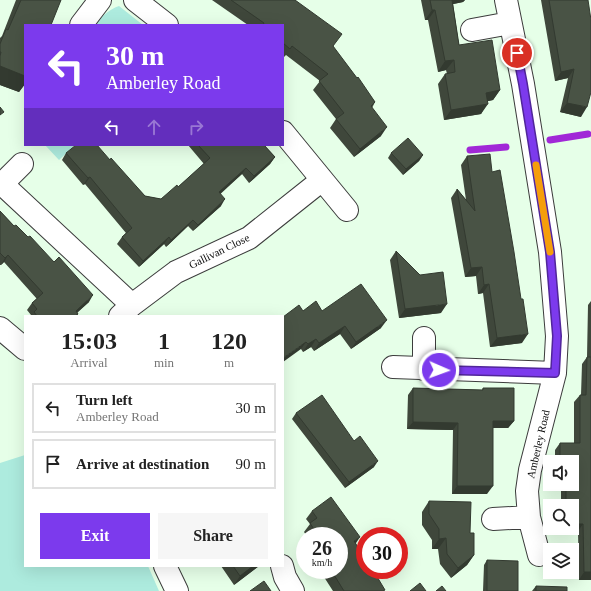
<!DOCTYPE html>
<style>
:root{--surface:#fff;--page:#f6f6f6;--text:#222;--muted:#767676;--line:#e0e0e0;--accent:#7c3aed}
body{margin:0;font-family:Georgia,serif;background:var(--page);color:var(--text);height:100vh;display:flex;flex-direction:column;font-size:15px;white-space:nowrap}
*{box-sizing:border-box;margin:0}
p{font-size:13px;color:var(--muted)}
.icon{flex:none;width:22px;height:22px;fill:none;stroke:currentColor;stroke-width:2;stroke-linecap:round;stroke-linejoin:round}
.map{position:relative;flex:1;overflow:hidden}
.sheet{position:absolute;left:24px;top:315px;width:260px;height:252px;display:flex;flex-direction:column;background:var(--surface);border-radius:0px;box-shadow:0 4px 16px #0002}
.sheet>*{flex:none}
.top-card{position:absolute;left:24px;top:24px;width:260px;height:122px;border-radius:0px;box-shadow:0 4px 16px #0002;background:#7c3aed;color:#fff;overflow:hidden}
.tools{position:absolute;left:543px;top:455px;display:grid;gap:8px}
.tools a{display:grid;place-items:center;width:36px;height:36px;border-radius:0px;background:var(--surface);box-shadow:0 4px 16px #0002;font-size:20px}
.speed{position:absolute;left:296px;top:527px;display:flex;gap:8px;font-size:20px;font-weight:700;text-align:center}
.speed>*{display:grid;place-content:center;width:52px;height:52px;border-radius:50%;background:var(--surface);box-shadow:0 4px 16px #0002;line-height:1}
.speed small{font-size:10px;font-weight:400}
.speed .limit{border:6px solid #d22;background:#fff;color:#111}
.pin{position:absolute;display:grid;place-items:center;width:34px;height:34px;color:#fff;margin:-17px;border:2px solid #fff;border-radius:50%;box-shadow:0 1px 4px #0007}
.me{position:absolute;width:44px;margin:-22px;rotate:92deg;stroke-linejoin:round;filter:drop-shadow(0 0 3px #0008)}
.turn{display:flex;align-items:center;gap:14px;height:84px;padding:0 16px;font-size:18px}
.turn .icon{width:52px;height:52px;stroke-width:2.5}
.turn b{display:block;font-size:28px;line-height:34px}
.lanes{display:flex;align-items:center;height:38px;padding:0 16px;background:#0003;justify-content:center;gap:20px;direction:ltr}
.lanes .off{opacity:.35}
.eta{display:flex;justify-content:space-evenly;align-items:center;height:68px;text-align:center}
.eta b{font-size:24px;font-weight:800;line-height:28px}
.action{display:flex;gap:8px;margin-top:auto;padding:8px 16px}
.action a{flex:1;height:46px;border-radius:0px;background:var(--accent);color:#fff;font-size:16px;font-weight:800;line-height:46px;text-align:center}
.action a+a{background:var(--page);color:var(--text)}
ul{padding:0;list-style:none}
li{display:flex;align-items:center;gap:12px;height:50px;margin:0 8px 6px;padding:0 8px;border:2px solid var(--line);border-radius:0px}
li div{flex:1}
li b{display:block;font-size:15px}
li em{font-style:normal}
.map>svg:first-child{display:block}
.green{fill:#adebde}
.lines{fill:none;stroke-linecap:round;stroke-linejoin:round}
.stream{stroke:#a128d7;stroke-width:7}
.minor-casing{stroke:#3c3c3c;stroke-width:24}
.minor{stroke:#fff;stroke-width:22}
.wall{fill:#3f473b}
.shaded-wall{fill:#333a30}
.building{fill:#495345;stroke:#333a30}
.route-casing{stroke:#51269a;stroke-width:10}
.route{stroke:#7c3aed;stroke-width:7}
.slow{stroke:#f59e0b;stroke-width:7}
.labels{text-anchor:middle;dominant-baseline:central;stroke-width:4;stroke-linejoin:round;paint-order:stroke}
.street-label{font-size:11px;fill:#090909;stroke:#fff}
</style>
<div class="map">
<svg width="591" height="591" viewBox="0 0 591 591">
<rect width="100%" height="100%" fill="#e6ffe8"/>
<!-- green -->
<path class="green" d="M119 6 143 25H95C102 16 108 10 119 6Z
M45 145H75L59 160Z
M25 455V566H148L159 591H0V463Z"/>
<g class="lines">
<!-- stream -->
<path class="stream" d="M550 140 588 134
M470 150 506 147"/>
<defs>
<path id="minor" d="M135 0 167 25
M506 0 523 84 550 252 557 336 555 373 530 470 527 491 529 517 539 555
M81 25 100 0
M472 30 510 23
M283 132 347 210
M0 182 132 305
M2 184 22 164
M120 316 132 305 176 272 249 238 322 180
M0 328 25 349
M393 367 555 373
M424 369V338
M493 519 529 517
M165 566 177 591
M282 566 285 577 293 591"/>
</defs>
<!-- minor casing -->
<use href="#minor" class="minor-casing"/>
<!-- minor -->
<use href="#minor" class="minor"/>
</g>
<!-- wall -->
<path class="wall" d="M16 0H61L25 25V84L19 92 0 85V38L2 36Z
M212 0H295L333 47 375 102 372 108 381 136 354 157 330 128 336 119 313 90 320 81 286 55 284 57 283 56V25H248Z
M421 0H465L463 2 453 4 459 45 500 90 493 100 488 101 481 114 444 120 438 84 445 74H447L446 70 438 72 428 20H425Z
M541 0H588L581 117 560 112 568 78 555 81Z
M188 145H264L275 157 270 164 249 183 242 174 220 193 221 206 193 231 188 226 166 247 164 244 139 267 117 244 122 237 126 233 85 184 83 185 62 160 66 153 110 160 145 196 161 199 178 187 204 164Z
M391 153 423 155 419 161 403 175 388 158Z
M467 156 492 172 522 343 490 347 483 293 478 294 476 276 465 277 451 198 457 189 466 200 461 165Z
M0 211 14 226 89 302 77 313 78 314 76 316H31V315L27 310 32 303 37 299 4 262 1 265H0Z
M396 251 441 313 399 318 390 260Z
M591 301V580H579L578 531H565V528H572V506H561V484H572V462H555V450L560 443H574V402L580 395H581L582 364 587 357 588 305Z
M303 311H322L381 328 351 349 340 334 314 351 311 347 303 352 301 349Z
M413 388 482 390 483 388 514 421 508 428H493L487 494H452L453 430 407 429 408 395Z
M296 413 354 441 374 467 345 488 292 419Z
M429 501 470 533 474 555 467 565 451 578 440 564 438 549H432V540L422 525V512Z
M312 511 355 544 384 591H333L324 577 329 570H339V536H307L304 532 310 524 306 519Z
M487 560 518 591H483L484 565Z
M221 566H259L234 585Z
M536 586 567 591H532Z"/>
<!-- shaded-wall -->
<path class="shaded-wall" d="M448 0H465L463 2 444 6Z
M432 10H435L428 20H425Z
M454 60 446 70 438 72 445 61Z
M0 66 25 76V84L19 92 0 85Z
M574 69 568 78 555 81 561 72Z
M500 90 493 100 479 103 486 93Z
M567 103 587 107 581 117 560 112Z
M488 104 481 114 444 120 451 110Z
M387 127 381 136 354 157 360 149Z
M423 155 419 161 403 175 406 169Z
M275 157 270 164 249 183 254 176Z
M246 168 242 174 215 199 219 192Z
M90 177 85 184 83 185 88 178Z
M225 199 221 206 193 231 198 225Z
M193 220 188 226 166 247 171 240Z
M169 237 164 244 139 267 143 261Z
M8 255 4 262 1 265 5 258Z
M482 267 476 276 465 277 471 268Z
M489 284 483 293 478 294 484 285Z
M93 295 89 302 73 316 76 311Z
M447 304 441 313 399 318 405 309Z
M387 320 381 328 351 349 356 342Z
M345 326 340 334 314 351 319 343Z
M528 334 522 343 490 347 497 338Z
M316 339 311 347 303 352 308 344Z
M306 342 301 349 283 362V358Z
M493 421H514L508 428H487Z
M413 422 458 423 453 430 407 429Z
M378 461 374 467 345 488 349 482Z
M457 486H493L487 494H452Z
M572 524H583L578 531H565L568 528H572Z
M360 537 354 546V541Z
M446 538 438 549H432L439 539Z
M474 555 467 565 451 578 458 568Z
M253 566H259L234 585 240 576Z
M584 572H591V580H579Z"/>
<!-- building -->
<path class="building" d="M21 0H61L51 25H25V76L0 66V56L1 52H0V44L6 29 8 30Z
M231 0H295L342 34 333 46 357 78 358 77 375 102 371 106 387 127 360 149 336 119 344 113 319 81 328 74 292 46 290 49 283 43V25H263L264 23Z
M430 0H452L459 45 492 40 500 90 486 93 488 104 451 110 445 74 455 72 454 60 445 61 435 10H432Z
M549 0H588L591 20V92L587 107 567 103 574 69 561 72Z
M0 107 4 112 0 115Z
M408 138 423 155 406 169 391 153Z
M76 145H97L110 160 111 158 145 196 161 199 177 185 178 187 210 158 198 145H264L275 157 254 176 246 168 219 192 225 199 198 225 193 220 171 240 169 237 143 261 122 237 132 228 90 177 88 178 66 153Z
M490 154 492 172 500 170 514 252 521 299H523L528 334 497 338 489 284 484 285 482 267 471 268 457 189 475 211 467 156Z
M0 211 14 226 16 225 28 237 30 236 54 262 59 257 93 295 76 311 78 314 75 316H37L34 312 37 309 32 303 43 293 8 255 5 258 0 253Z
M396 251 420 275 443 272 447 304 405 309Z
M361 284 387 320 356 342 345 326 319 343 316 339 308 344 306 342 283 358V317L299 305 303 311 316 301 322 311Z
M587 357H591V572H584L583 524H572V506H566V484H572V462H560V443H580V395H586Z
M413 388 483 390V388H514V421H493V486H457L458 423 413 422Z
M322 395 354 441 360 436 378 461 349 482 296 413Z
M331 497 360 537 354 541 365 558V570H373L385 590 383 591H344L331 570H339V536H318L310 523 317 518 312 511Z
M429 501 471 502 470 533H474V555L458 568 447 554 446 538 439 539V529L429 514Z
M487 560 518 561V591H487Z
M233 566H253L240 576Z
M264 581 271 591H250Z
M420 583 426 591H410Z
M442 586 446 591H436Z
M536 586 567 587V591H536Z"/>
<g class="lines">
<defs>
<path id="route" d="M439 370 555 373 557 336 550 252 523 84 517 53"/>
</defs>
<!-- route casing -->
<use href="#route" class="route-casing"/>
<!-- route -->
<use href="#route" class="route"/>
<!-- slow -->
<path class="slow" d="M536 165 550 252"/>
</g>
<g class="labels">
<!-- street labels -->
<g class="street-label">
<text transform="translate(219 251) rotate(-26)">Gallivan Close</text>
<text transform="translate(538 444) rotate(-77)">Amberley Road</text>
</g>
</g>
</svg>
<div class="tools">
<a><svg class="icon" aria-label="sound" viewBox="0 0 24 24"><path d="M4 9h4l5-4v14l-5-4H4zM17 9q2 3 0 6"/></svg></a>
<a><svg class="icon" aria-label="search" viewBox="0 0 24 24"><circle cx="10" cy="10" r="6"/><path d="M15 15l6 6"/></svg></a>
<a><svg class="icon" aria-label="layers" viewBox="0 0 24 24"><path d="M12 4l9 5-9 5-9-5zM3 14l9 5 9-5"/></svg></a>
</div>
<div class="speed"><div>26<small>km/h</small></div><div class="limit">30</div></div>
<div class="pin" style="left:517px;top:53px;background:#d93025"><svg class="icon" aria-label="arrive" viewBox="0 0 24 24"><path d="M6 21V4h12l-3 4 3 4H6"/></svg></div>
<svg class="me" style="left:439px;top:370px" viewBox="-20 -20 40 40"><circle r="17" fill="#7c3aed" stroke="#fff" stroke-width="3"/><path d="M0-11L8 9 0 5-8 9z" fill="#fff"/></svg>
<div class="top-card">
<div class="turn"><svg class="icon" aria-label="left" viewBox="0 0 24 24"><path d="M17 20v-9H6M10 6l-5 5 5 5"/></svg><div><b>30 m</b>Amberley Road</div></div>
<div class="lanes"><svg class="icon" aria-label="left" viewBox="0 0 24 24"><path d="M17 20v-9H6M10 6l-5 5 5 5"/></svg><svg class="icon off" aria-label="ahead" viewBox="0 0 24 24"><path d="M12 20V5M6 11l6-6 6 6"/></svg><svg class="icon off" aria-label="right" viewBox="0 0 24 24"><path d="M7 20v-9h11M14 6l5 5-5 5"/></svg></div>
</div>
<section class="sheet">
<div class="eta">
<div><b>15:03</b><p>Arrival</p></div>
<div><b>1</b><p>min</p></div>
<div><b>120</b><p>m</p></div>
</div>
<ul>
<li><svg class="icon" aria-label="left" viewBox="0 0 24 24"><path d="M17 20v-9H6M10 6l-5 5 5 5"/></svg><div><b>Turn left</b><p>Amberley Road</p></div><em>30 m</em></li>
<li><svg class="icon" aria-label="arrive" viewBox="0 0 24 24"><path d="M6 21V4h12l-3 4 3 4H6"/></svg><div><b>Arrive at destination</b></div><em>90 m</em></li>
</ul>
<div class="action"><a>Exit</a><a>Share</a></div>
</section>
</div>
